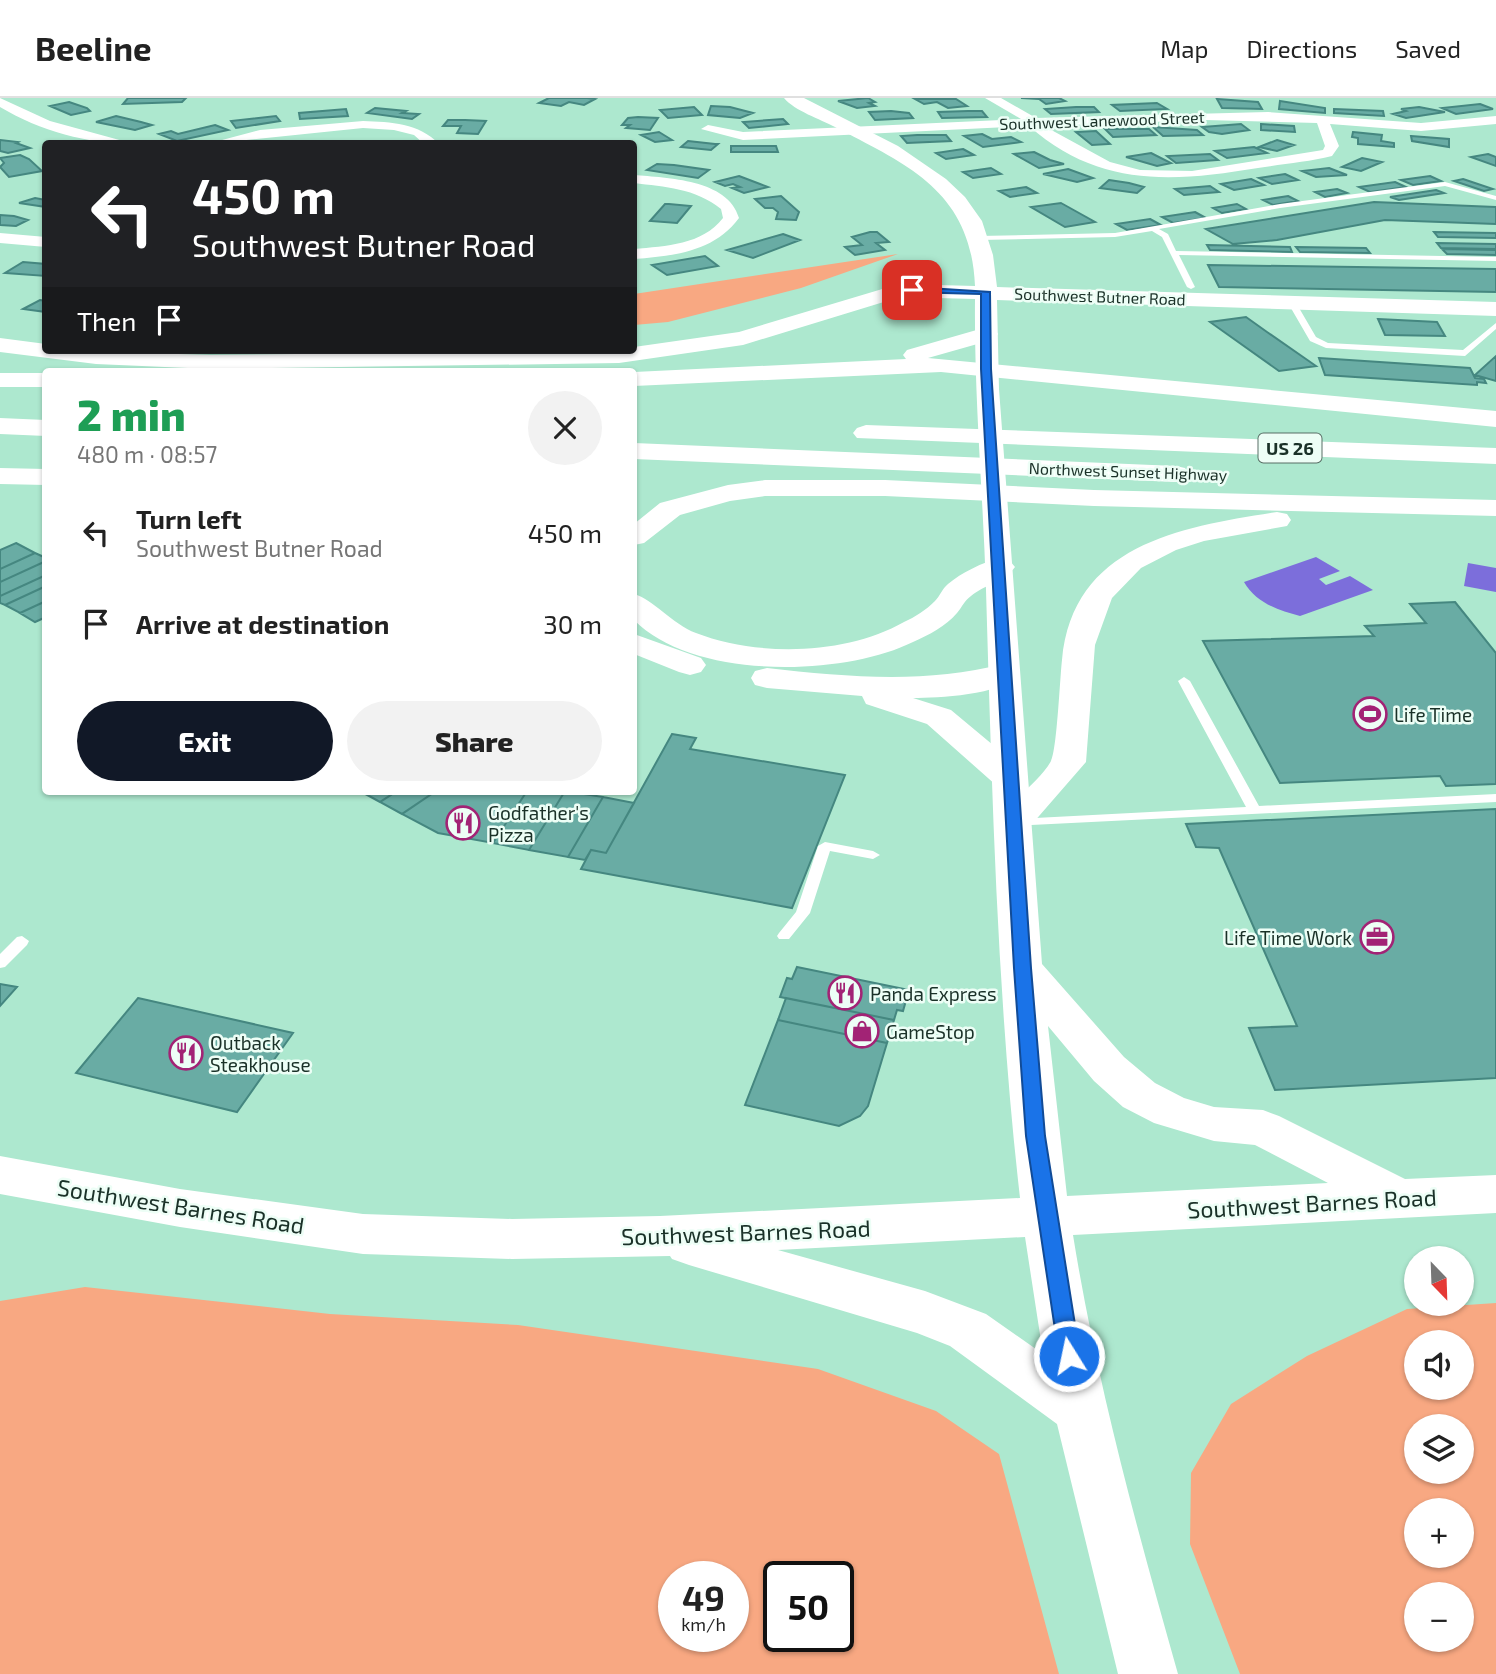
<!DOCTYPE html>
<meta charset="utf-8">
<style>
:root{--surface:#fff;--page:#f2f2f2;--text:#222;--muted:#767676;--line:#e0e0e0;--accent:#111827}
body{margin:0;font-family:"Exo 2",sans-serif;background:var(--page);color:var(--text);height:100vh;display:flex;flex-direction:column;font-size:26px;white-space:nowrap}
*{box-sizing:border-box;margin:0}
p{font-size:23px;color:var(--muted)}
.icon{flex:none;width:38px;height:38px;fill:none;stroke:currentColor;stroke-width:2;stroke-linecap:round;stroke-linejoin:round}
.map{position:relative;flex:1;overflow:hidden}
.side{position:absolute;left:42px;top:270px;width:595px;height:427px;display:flex;flex-direction:column;background:var(--surface);border-radius:7px;box-shadow:0 2px 5px #0004}
.side>*{flex:none}
.hud{position:absolute;left:42px;top:42px;width:595px;height:214px;border-radius:7px;box-shadow:0 2px 5px #0004;background:#202124;color:#fff;overflow:hidden}
.needle{width:46px;rotate:157deg}
.controls{position:absolute;left:1404px;top:1148px;display:grid;gap:14px}
.controls a{display:grid;place-items:center;width:70px;height:70px;border-radius:50%;background:var(--surface);box-shadow:0 2px 5px #0004;font-size:35px}
.speed{position:absolute;left:658px;top:1463px;display:flex;gap:14px;font-size:35px;font-weight:700;text-align:center}
.speed>*{display:grid;place-content:center;width:91px;height:91px;border-radius:50%;background:var(--surface);box-shadow:0 2px 5px #0004;line-height:1}
.speed small{font-size:18px;font-weight:400}
.speed .limit{border:4px solid #111;border-radius:10px;background:#fff;color:#111}
.pin{position:absolute;display:grid;place-items:center;width:60px;height:60px;color:#fff;margin:-30px;border-radius:14px;box-shadow:0 4px 10px #0006}
.me{position:absolute;width:77px;margin:-38px;rotate:350deg;stroke-linejoin:round;filter:drop-shadow(0 0 5px #0008)}
.turn{display:flex;align-items:center;gap:24px;height:147px;padding:0 35px;font-size:32px}
.turn .icon{width:91px;height:91px;stroke-width:2.5}
.turn b{display:block;font-size:49px;line-height:60px}
.then{display:flex;align-items:center;height:66px;padding:0 35px;background:#0003;gap:14px;font-size:26px}
.round{display:grid;place-items:center;flex:none;width:74px;height:74px;border-radius:37px;background:var(--page)}
.head{display:flex;align-items:center;justify-content:space-between;height:119px;padding:0 35px}
h1{font-size:42px;font-weight:800;line-height:52px;color:#1e9e55}
.primary-button{display:flex;gap:14px;margin-top:auto;padding:14px 35px}
.primary-button a{flex:1;height:80px;border-radius:42px;background:var(--accent);color:#fff;font-size:28px;font-weight:800;line-height:80px;text-align:center}
.primary-button a+a{background:var(--page);color:var(--text)}
ul{padding:0;list-style:none}
li{display:flex;align-items:center;gap:21px;height:91px;padding:0 35px}
li div{flex:1}
li b{display:block;font-size:26px}
li em{font-style:normal}
header{display:flex;align-items:center;gap:42px;box-sizing:border-box;height:98px;padding:0 35px;background:var(--surface);border-bottom:2px solid var(--line)}
header strong{font-size:33px}
nav{display:flex;gap:38px;margin-inline-start:auto;font-size:24px}
.map>svg:first-child{display:block}
.green{fill:#f8a882;fill-rule:evenodd}
.water{fill:#7c6edb}
.building{fill:#69aca4;stroke:#458780;stroke-width:2}
.lines{fill:none;stroke-linecap:round;stroke-linejoin:round}
.lane{fill:#fff;fill-rule:evenodd}
.street{fill:#fff;fill-rule:evenodd}
.secondary{fill:#fff;fill-rule:evenodd}
.highway{fill:#fff;fill-rule:evenodd}
.route{fill:#1a73e8;stroke:#114b97;stroke-width:2}
.labels{text-anchor:middle;dominant-baseline:central;stroke-width:5;stroke-linejoin:round;paint-order:stroke}
.far-street-label{font-size:16px;fill:#1a3128;stroke:#edfef6}
.shield{fill:#edfef6;stroke:#596e66;stroke-width:2}
.shield-label{font-size:18px;font-weight:bold;fill:#1a3128}
.poi-label{font-size:19px;fill:#1a3128;stroke:#edfef6;text-anchor:start}
.near-street-label{font-size:23px;fill:#1a3128;stroke:#edfef6}
</style>
<header>
<strong>Beeline</strong>
<nav><a>Map</a><a>Directions</a><a>Saved</a></nav>
</header>
<div class="map">
<svg width="1496" height="1576" viewBox="0 0 1496 1576">
<rect width="100%" height="100%" fill="#ade8cf"/>
<!-- green -->
<path class="green" d="M898 156 801 190 668 224 634 227V196Z
M85 1189 330 1216 518 1227 818 1271 936 1313 999 1356 1059 1576H0V1203ZM674 1479H733V1538H674ZM779 1479H838V1538H779Z
M1496 1205V1576H1240L1190 1446 1191 1375 1231 1306 1307 1258 1407 1211ZM1416 1244H1461V1290H1416ZM1461 1328V1374H1416V1328ZM1461 1412V1458H1416V1412ZM1416 1496H1461V1542H1416Z"/>
<!-- water -->
<path class="water" d="M1316 459 1340 473 1319 481 1326 487 1350 478 1373 492 1300 518C1278 512 1256 505 1244 484Z
M1468 465 1496 470V494L1464 488Z"/>
<!-- building -->
<path class="building" d="M128 0H186L182 4 123 6Z
M549 0H587L595 1 584 7 569 4 561 8 539 5Z
M868 0 875 4 869 5 875 8 857 10 838 3Z
M1021 0H1059L1065 3 1046 6 1039 1Z
M915 1H956L967 8 948 10 937 4 924 6Z
M1217 1 1258 4 1262 11 1222 10Z
M1280 3 1325 10V15L1279 11Z
M69 4 87 10 90 13 71 17 50 8Z
M1157 5 1167 11 1120 13 1112 7Z
M1480 6 1493 11 1456 16 1442 10Z
M711 8 730 9 753 15 740 20 708 17Z
M694 9 702 17 668 20 660 12Z
M1076 9H1094L1099 14 1051 16 1045 11Z
M1419 9 1445 14 1406 20 1393 16 1406 13 1401 11Z
M375 10 406 13 402 15 419 16 412 21 367 15Z
M346 11 348 18 300 21 299 15Z
M1334 11 1383 13 1384 18 1334 15Z
M891 13 909 15 913 20 875 22 869 14Z
M968 13H982L987 19 942 20 938 14Z
M116 18 141 24 152 27 135 32 96 24Z
M276 18 280 23 236 30 231 23Z
M638 19 658 20 650 32 626 30 630 27H622L628 20Z
M783 21 788 26 749 30 743 24Z
M448 22H465L486 23 478 36 457 35 461 28H443Z
M1241 26 1249 32 1222 36 1209 34 1202 29Z
M1261 26 1294 28 1295 34 1261 32Z
M215 27 228 32 177 43 159 36 171 33 178 36Z
M1153 29 1197 32 1203 37 1163 38Z
M1105 31H1149L1156 37 1113 39Z
M1096 33 1110 46 1092 47 1076 34Z
M659 34 672 42 655 44 641 37Z
M1353 34 1382 37 1381 43 1394 45V49L1358 46V40L1352 39Z
M982 36 992 41 1011 39 1021 44 983 49 964 38Z
M917 37H946L951 43 907 45 901 38Z
M1411 38 1449 41V49L1412 43Z
M0 42 18 44 16 45 30 50 8 55 0 53Z
M1277 42 1294 47 1277 53 1259 49Z
M688 43 715 46H718L711 52 681 49Z
M731 48H776L778 54H731Z
M1254 49 1267 55 1227 60 1215 53Z
M963 51 974 57 946 61 936 55Z
M1034 54 1050 62 1064 66 1039 70 1014 56Z
M1151 55 1171 65 1157 68 1126 59Z
M1210 56 1218 62 1176 65 1167 58Z
M1488 56 1496 59V68L1471 59Z
M20 57 29 61 42 73 9 79 0 69 4 65 0 60Z
M1362 60 1382 64 1361 73 1342 69Z
M657 66 674 67 709 72 698 80 647 72Z
M991 70 1001 76 973 80 963 74Z
M1329 70 1347 77 1316 79 1302 73Z
M1068 71 1093 80 1077 84 1043 76Z
M1285 76 1298 82 1272 86 1259 80Z
M739 78 760 86 768 89 744 95 732 90 740 89 733 86 725 88 715 84Z
M1430 78 1441 83 1413 87 1401 82Z
M1251 81 1264 87 1234 92 1221 86Z
M1463 81 1493 91 1484 93 1454 83Z
M1109 82 1129 85 1144 89 1137 95 1100 90Z
M1395 84 1406 89 1370 94 1359 89Z
M1210 88 1219 94 1184 97 1175 91Z
M1026 89 1037 95 1010 99 999 93Z
M1337 91 1347 95 1325 99 1315 94Z
M1436 92 1444 95 1399 102 1390 99Z
M781 98 799 114 796 122 776 121 778 114 773 110H765L755 101Z
M1288 98 1298 103 1273 107 1263 102Z
M35 100 46 102V109L19 105Z
M1374 104 1496 109V126L1385 122 1277 142 1233 146 1206 131Z
M1061 105 1095 124 1065 129 1031 109Z
M665 106H669L691 108 677 125 650 123Z
M1237 106 1246 111 1222 115 1213 110Z
M1195 114 1206 120 1173 125 1162 119Z
M0 117 14 118 28 122 16 128 0 127Z
M1150 121 1161 127 1127 132 1116 126Z
M870 134H877L889 144 876 145 885 152 855 157 845 149 862 147 852 139Z
M1434 134 1496 135V140L1438 139Z
M783 136 800 142 753 160 727 152Z
M1437 145 1496 146V151L1441 150Z
M1207 147 1290 149 1292 154 1210 152Z
M1296 149 1366 150 1370 155 1300 154Z
M1442 151 1496 152V157L1447 156Z
M705 158 718 168 667 177 652 167Z
M23 164 46 166V178L5 175Z
M1208 167 1496 171V194L1219 189Z
M40 202 46 203V214L23 211Z
M1246 219 1267 234 1316 268 1279 273 1210 224Z
M1378 221 1437 224 1445 238 1385 237Z
M1496 258V283L1475 277Z
M1319 260 1470 270 1475 280 1484 281 1486 285 1477 284V287L1325 277Z
M16 445 35 455 0 471V452Z
M35 455 46 460V463L0 484V471Z
M46 463V477L0 498V484Z
M46 477V488L5 507 0 505V498Z
M46 488V503L20 515 5 507Z
M46 503V519L35 524 20 515Z
M1455 504 1496 555V686L1446 688 1440 678 1280 685 1203 543 1374 538 1365 528 1426 525 1410 506Z
M672 636 696 640 690 651 845 677 792 810 581 771 591 752 606 755Z
M360 693H397L380 704Z
M397 693H436L402 716 380 704Z
M436 693H527L493 745 438 735 402 716Z
M527 693H565L529 752 493 745Z
M565 693 603 699 568 759 529 752Z
M603 699 634 705 606 755 591 752 585 762 568 759Z
M1496 711V980L1275 992 1249 930 1297 928 1219 750 1196 749 1186 726Z
M797 869 909 892 903 913 897 912 894 922 780 899 787 880 792 881Z
M0 886 17 889 0 908Z
M138 900 293 935 237 1014 76 975Z
M786 900 894 922 887 945 778 922Z
M778 922 887 945 868 1008 860 1018 839 1028 745 1007Z"/>
<g class="lines">
<!-- lane -->
<path class="lane" d="M1445 84 1496 98V102L1445 88 1280 110 1159 131 1168 136 1176 153 1496 159V163L1179 157 1195 189 1191 191 1187 189 1162 139 1152 133 1115 139 979 142 975 140 979 138 1115 135 1280 106Z
M1289 203H1295L1316 239 1328 245 1463 252 1496 225V231L1465 258 1326 250 1310 243 1288 205Z
M1184 579 1190 583 1259 708 1496 696V704L1010 728 1008 725 1015 721 1246 709 1178 583Z
M825 744 873 753 880 757 873 761 830 753 810 815 789 841H779L777 838 779 835 796 814 818 748Z
M22 838 29 843 27 847 5 869 0 870V856L17 839Z"/>
<!-- street -->
<path class="street" d="M0 0 50 23 134 46C88 46 40 33 0 9Z
M985 0H1001L1036 20 1268 14 1421 25 1496 18V26L1421 33 1330 26 1339 48 1332 58C1308 64 1282 66 1258 70 1173 84 1099 90 1029 28L743 42 701 31 708 27 743 34 1021 21ZM1205 22 1317 25 1325 48 1323 52 1192 73 1140 72 1110 64 1044 28Z
M363 23C391 24 419 25 439 46H424L414 37 394 32 363 30 207 46 260 32Z
M634 77C667 80 728 81 739 120 714 154 673 158 634 161V151C666 148 702 147 723 120L721 111C695 90 665 89 634 85Z
M0 135 46 139V149L0 145Z
M151 252H173L153 266H141L138 262Z"/>
<!-- secondary -->
<path class="secondary" d="M784 0H804L898 48 946 81 965 99 982 123 993 157 997 189 1496 204V218L997 202 999 291 1042 866 1124 959 1155 985 1184 1000 1214 1009 1263 1012 1279 1018 1405 1081 1496 1077V1115L1073 1137C1097 1286 1137 1431 1178 1576H1118L1057 1326 950 1248 917 1235 689 1167 672 1161 670 1158 512 1161 363 1156 180 1129 0 1096V1058L180 1091 363 1116 512 1121 660 1118 1020 1100C997 899 992 695 986 492 983 395 974 298 975 201L900 199 743 247 619 265 211 271 96 266 0 254V240L46 246V252L211 257 634 252V249L739 234 899 186 975 188C971 94 910 68 835 29 820 21 795 13 784 0ZM1048 928 1094 983 1123 1009 1154 1025 1214 1043 1255 1047 1328 1085 1067 1098ZM1025 1139 1043 1256 986 1216 925 1193 778 1152Z"/>
<!-- highway -->
<path class="highway" d="M987 229 995 231 998 236 995 241 928 260 1496 313V329L941 274 634 288V274L906 261 903 257 907 252Z
M0 275H46V289H0Z
M0 320 46 322V338L0 336Z
M866 327 1496 350V366L857 340 853 335 857 330Z
M634 345 1176 368 1185 370 1189 376 1185 382 1176 384 634 361Z
M0 370 46 371V387L0 386Z
M765 382H885L1094 392 1496 402V418L1094 408 885 398H765L730 403 680 417 644 445 634 447V426L660 405 728 387Z
M1277 414 1287 416 1291 422 1287 428 1204 443 1176 452 1141 470 1112 500 1095 547 1086 664 1026 733 1013 736 1000 733 995 725 1000 717C1014 702 1042 680 1051 663 1057 652 1060 579 1062 562 1073 445 1183 429 1277 414Z
M1000 460 1010 463 1015 469C1005 483 984 487 971 498 965 502 962 509 957 515 946 528 929 537 913 544 842 579 693 582 634 522V496C653 501 672 526 696 535 758 559 846 557 904 524 915 519 926 512 935 503 940 498 942 491 948 486 961 475 983 464 1000 460Z
M634 536 701 560 706 567 701 574 690 577 679 574 634 556Z
M1003 566 1014 569 1019 576C1004 597 938 600 913 600L951 612 1023 672 1028 680 1023 688 1010 691 997 688 927 626 866 606 862 598 767 590 755 587 751 580 755 573 767 570C847 579 925 586 1003 566Z"/>
</g>
<!-- route -->
<path class="route" d="M912 189 990 194 991 271 1031 870 1045 1038 1080 1258 1077 1265 1069 1268 1062 1265 1059 1258 1026 1038 1014 870 981 271V196L909 194Z"/>
<!-- icons -->
<defs>
<symbol id="stadium-ring" viewBox="-11 -11 22 22"><circle r="9.5" fill="#edfef6" stroke="#a22375" stroke-width="1.5"/><path d="M0-5a6.5 5 0 1 0 0 10a6.5 5 0 1 0 0-10ZM-3.5-1.8h7v3.6h-7Z" fill="#a22375"/></symbol>
<symbol id="restaurant-ring" viewBox="-11 -11 22 22"><circle r="9.5" fill="#edfef6" stroke="#a22375" stroke-width="1.5"/><path d="M-5-6h1v4h1v-4h1v4h1v-4h1v5L-1.5 .5V6h-2V.5L-5-1ZM5-6V6H3V1.5H1.5Q1.5-4 5-6Z" fill="#a22375"/></symbol>
<symbol id="office-ring" viewBox="-11 -11 22 22"><circle r="9.5" fill="#edfef6" stroke="#a22375" stroke-width="1.5"/><path d="M-6-3h4V-5.5h4V-3h4V5H-6ZM-1-4.5V-3h2v-1.5ZM-6 0V1H6V0Z" fill="#a22375"/></symbol>
<symbol id="shop-ring" viewBox="-11 -11 22 22"><circle r="9.5" fill="#edfef6" stroke="#a22375" stroke-width="1.5"/><path d="M-5-2.5h2.3a2.7 3.5 0 0 1 5.4 0H5L5.5 6h-11ZM-1.5-2.5h3a1.5 2.3 0 0 0-3 0Z" fill="#a22375"/></symbol>
</defs>
<g fill-rule="evenodd">
<use href="#stadium-ring" x="1351" y="597" width="38" height="38"/>
<use href="#restaurant-ring" x="444" y="706" width="38" height="38"/>
<use href="#office-ring" x="1358" y="820" width="38" height="38"/>
<use href="#restaurant-ring" x="826" y="876" width="38" height="38"/>
<use href="#shop-ring" x="843" y="914" width="38" height="38"/>
<use href="#restaurant-ring" x="167" y="936" width="38" height="38"/>
</g>
<g class="labels">
<!-- far-street labels -->
<g class="far-street-label">
<text transform="translate(1102 22) rotate(-2)">Southwest Lanewood Street</text>
<text transform="translate(1100 198) rotate(2)">Southwest Butner Road</text>
<text transform="translate(1128 373) rotate(2)">Northwest Sunset Highway</text>
</g>
<!-- shield labels -->
<rect class="shield" x="1258.5" y="335.5" width="63" height="29" rx="5"/>
<g class="shield-label">
<text x="1290" y="350">US 26</text>
</g>
<!-- poi labels -->
<g class="poi-label">
<text x="1394" y="616">Life Time</text>
<text x="488" y="714">Godfather's<tspan x="488" dy="22">Pizza</tspan></text>
<text x="1352" y="839" text-anchor="end">Life Time Work</text>
<text x="870" y="895">Panda Express</text>
<text x="886" y="933">GameStop</text>
<text x="210" y="944">Outback<tspan x="210" dy="22">Steakhouse</tspan></text>
</g>
<!-- near-street labels -->
<g class="near-street-label">
<text transform="translate(1312 1105) rotate(-3)">Southwest Barnes Road</text>
<text transform="translate(181 1108) rotate(9)">Southwest Barnes Road</text>
<text transform="translate(746 1134) rotate(-2)">Southwest Barnes Road</text>
</g>
</g>
</svg>
<div class="controls">
<a><svg class="needle" viewBox="-14 -14 28 28"><path d="M0-13l5 13h-10z" fill="#e53935"/><path d="M0 13l5-13h-10z" fill="#767676"/></svg></a>
<a><svg class="icon" aria-label="sound" viewBox="0 0 24 24"><path d="M4 9h4l5-4v14l-5-4H4zM17 9q2 3 0 6"/></svg></a>
<a><svg class="icon" aria-label="layers" viewBox="0 0 24 24"><path d="M12 4l9 5-9 5-9-5zM3 14l9 5 9-5"/></svg></a>
<a>+</a>
<a>−</a>
</div>
<div class="speed"><div>49<small>km/h</small></div><div class="limit">50</div></div>
<div class="pin" style="left:912px;top:192px;background:#d93025"><svg class="icon" aria-label="arrive" viewBox="0 0 24 24"><path d="M6 21V4h12l-3 4 3 4H6"/></svg></div>
<svg class="me" style="left:1069px;top:1258px" viewBox="-20 -20 40 40"><circle r="17" fill="#1a73e8" stroke="#fff" stroke-width="3"/><path d="M0-11L8 9 0 5-8 9z" fill="#fff"/></svg>
<div class="hud">
<div class="turn"><svg class="icon" aria-label="left" viewBox="0 0 24 24"><path d="M17 20v-9H6M10 6l-5 5 5 5"/></svg><div><b>450 m</b>Southwest Butner Road</div></div>
<div class="then">Then<svg class="icon" aria-label="arrive" viewBox="0 0 24 24"><path d="M6 21V4h12l-3 4 3 4H6"/></svg></div>
</div>
<section class="side">
<div class="head"><div><h1>2 min</h1><p>480 m · 08:57</p></div><a class="round"><svg class="icon" aria-label="close" viewBox="0 0 24 24"><path d="M6 6l12 12M18 6L6 18"/></svg></a></div>
<ul>
<li><svg class="icon" aria-label="left" viewBox="0 0 24 24"><path d="M17 20v-9H6M10 6l-5 5 5 5"/></svg><div><b>Turn left</b><p>Southwest Butner Road</p></div><em>450 m</em></li>
<li><svg class="icon" aria-label="arrive" viewBox="0 0 24 24"><path d="M6 21V4h12l-3 4 3 4H6"/></svg><div><b>Arrive at destination</b></div><em>30 m</em></li>
</ul>
<div class="primary-button"><a>Exit</a><a>Share</a></div>
</section>
</div>
